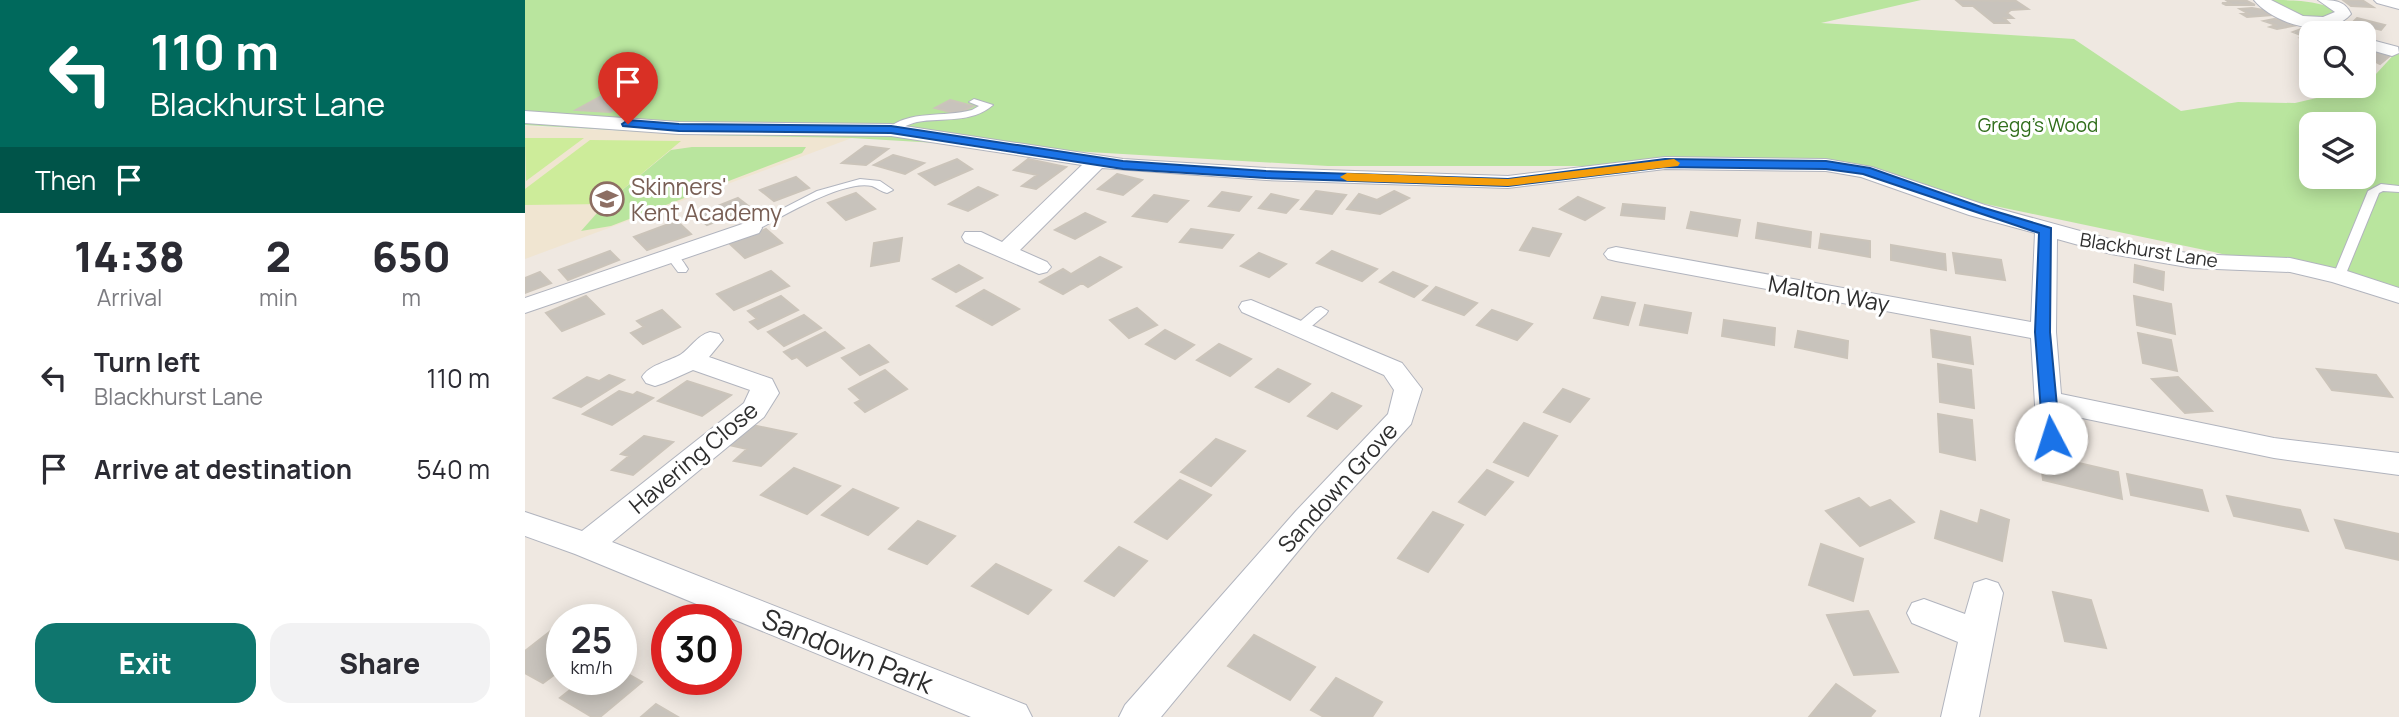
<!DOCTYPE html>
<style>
:root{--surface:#fff;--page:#f2f2f3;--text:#2b2b33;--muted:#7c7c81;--accent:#0f766e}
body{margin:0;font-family:Manrope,sans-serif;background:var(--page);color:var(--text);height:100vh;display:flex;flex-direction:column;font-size:26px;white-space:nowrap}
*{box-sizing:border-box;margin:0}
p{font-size:23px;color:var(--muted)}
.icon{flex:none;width:38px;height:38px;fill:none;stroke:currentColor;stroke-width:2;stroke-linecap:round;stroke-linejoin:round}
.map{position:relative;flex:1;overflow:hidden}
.panel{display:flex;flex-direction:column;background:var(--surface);width:525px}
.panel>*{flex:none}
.hud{background:#00695c;color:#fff;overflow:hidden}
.tools{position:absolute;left:1774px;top:21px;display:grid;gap:14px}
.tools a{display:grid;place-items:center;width:77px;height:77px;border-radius:14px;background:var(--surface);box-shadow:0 4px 18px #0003;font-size:35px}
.speed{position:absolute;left:21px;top:604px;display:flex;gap:14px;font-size:35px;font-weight:700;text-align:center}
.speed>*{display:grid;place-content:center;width:91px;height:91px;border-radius:50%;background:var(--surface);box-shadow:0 4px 18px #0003;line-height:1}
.speed small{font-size:18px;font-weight:400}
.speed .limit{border:10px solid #d22;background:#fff;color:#111}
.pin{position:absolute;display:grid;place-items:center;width:60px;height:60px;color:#fff;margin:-72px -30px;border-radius:50% 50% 50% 0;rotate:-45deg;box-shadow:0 0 7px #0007}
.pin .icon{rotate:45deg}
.me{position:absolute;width:77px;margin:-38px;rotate:355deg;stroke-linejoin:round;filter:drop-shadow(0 0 5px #0008)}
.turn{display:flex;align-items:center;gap:24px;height:147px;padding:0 35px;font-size:32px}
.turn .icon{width:91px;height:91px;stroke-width:2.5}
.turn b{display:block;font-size:49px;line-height:60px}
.then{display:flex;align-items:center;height:66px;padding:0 35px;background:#0003;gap:14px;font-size:26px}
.eta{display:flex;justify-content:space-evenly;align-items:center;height:119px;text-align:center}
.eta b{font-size:42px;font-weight:800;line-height:49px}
.cta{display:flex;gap:14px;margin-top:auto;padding:14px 35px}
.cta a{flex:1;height:80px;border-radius:21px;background:var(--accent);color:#fff;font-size:28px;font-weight:800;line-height:80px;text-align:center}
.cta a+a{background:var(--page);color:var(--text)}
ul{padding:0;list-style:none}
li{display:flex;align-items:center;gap:21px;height:91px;padding:0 35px}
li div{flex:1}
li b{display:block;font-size:26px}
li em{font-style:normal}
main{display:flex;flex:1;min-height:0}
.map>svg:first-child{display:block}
.education{fill:#f0e5d1}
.green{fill:#b9e59e;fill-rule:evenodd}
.pitch{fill:#cdec9a}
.building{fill:#c8c3bc;stroke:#cbc4ba;stroke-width:2}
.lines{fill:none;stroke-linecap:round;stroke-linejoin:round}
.service-casing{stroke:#b1b4be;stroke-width:2}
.minor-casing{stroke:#b1b4be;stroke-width:2}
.service{fill:#fff;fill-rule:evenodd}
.minor{fill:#fff;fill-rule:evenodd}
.route{fill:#1a73e8;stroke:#114b97;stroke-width:2}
.slow{fill:#f59e0b}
.labels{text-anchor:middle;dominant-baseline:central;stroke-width:6;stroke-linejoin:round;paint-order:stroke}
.far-park-label{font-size:19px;fill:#306e1b;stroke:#fff}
.far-street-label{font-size:19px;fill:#2e2e2e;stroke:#fff}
.education-label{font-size:23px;fill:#785e54;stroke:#fff;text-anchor:start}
.street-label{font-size:23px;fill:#2e2e2e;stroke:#fff}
.near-street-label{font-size:28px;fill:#2e2e2e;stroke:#fff}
</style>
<main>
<section class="panel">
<div class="hud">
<div class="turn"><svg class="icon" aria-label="left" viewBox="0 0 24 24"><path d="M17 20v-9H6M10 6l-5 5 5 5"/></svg><div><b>110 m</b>Blackhurst Lane</div></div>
<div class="then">Then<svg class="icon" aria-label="arrive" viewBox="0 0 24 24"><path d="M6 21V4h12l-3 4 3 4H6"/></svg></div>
</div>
<div class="eta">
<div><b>14:38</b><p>Arrival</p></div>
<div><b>2</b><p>min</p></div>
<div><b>650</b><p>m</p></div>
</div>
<ul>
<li><svg class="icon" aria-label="left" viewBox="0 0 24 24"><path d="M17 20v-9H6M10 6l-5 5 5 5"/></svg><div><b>Turn left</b><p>Blackhurst Lane</p></div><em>110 m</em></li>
<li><svg class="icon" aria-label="arrive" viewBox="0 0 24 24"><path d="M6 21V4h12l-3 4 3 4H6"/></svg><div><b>Arrive at destination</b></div><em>540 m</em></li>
</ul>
<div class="cta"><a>Exit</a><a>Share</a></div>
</section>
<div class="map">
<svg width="1874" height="717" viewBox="0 0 1874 717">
<rect width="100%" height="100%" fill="#efe8e1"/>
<!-- education -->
<path class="education" d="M0 126 175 135 327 138 0 259Z"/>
<!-- green -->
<path class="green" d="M0 0H1396L1296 23 1549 39 1656 111 1713 102 1770 103 1839 87 1874 49V298L1689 252 1280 166H803L327 138 175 135 0 125ZM1787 124H1839V177H1787Z
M1744 0C1765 0 1800 0 1813 13 1789 26 1765 12 1744 0Z
M167 147H281L277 153 86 226 56 231 80 204 146 150Z"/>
<!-- pitch -->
<path class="pitch" d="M0 138H59L1 181Z
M65 140 156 141 80 204 0 205V189Z"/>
<!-- building -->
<path class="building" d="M1431 0 1491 1 1503 9 1486 10 1482 13 1488 18H1479L1484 23H1469L1448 6H1438Z
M1701 0 1722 1 1730 5H1701L1697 3H1705Z
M1818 0H1837L1848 7 1826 6Z
M1727 8 1738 10 1748 15 1722 17 1717 14H1724L1715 9Z
M1832 18 1860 25 1856 30 1827 23Z
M1749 19 1761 20 1773 25 1752 29 1745 27 1751 25 1739 21Z
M1820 25 1848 32 1844 37 1839 33 1816 30Z
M1776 29 1788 31 1795 33H1787V40L1784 41 1776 38 1781 37 1768 32Z
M1839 50 1850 51 1866 55 1855 64 1839 56Z
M82 93 115 94 85 112 51 110Z
M425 100 448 106 432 114 410 108Z
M340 146 363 149 341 165 317 163Z
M368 155 399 163 380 174 349 165Z
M432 159 447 169 410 185 394 174Z
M503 159 541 167 511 189 497 186 512 175 489 170Z
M592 174 617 180 598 195 573 189Z
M271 177 284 188 249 201 235 190Z
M453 187 472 195 443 211 424 204Z
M791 191 821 195 807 214 776 209Z
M869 191 884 198 855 214 822 209 834 194 852 200Z
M697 192 726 197 714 211 684 206Z
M331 193 350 209 321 220 303 203Z
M746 194 773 200 761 213 734 208Z
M629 195 663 201 642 222 608 216Z
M1053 197 1079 208 1060 220 1035 209Z
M213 198 226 208 182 225 170 215Z
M1098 204 1140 208 1139 219 1096 215Z
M1166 212 1215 220 1212 236 1162 228Z
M560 213 580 222 550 239 530 230Z
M152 221 166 234 122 250 109 237Z
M1233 223 1286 232 1285 247 1231 238Z
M1008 228 1036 234 1024 256 995 250Z
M241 229 257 243 220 258 204 243Z
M666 229 708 235 697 248 655 242Z
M1296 234 1345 241V257L1294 248Z
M377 238 374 261 346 266 349 243Z
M1366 245 1420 254 1421 270 1366 260Z
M85 251 94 260 43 280 34 270Z
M807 251 852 269 837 281 792 263Z
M734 253 761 264 744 277 716 266Z
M1428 253 1476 260 1480 280 1431 273Z
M575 257 596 267 563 287 557 283 538 294 515 282 538 269 546 274Z
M434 265 457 278 431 292 408 279Z
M1610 265 1639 272 1638 290 1609 282Z
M246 271 264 286 209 310 192 294Z
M15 272 26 283 0 293V278Z
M868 272 902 286 889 297 855 282Z
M911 287 952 303 939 315 898 300Z
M459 290 494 309 467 325 432 306Z
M61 296 79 314 37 331 21 313Z
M256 296 273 310 233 329 225 322 232 319 223 311Z
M1609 296 1646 304 1650 334 1612 325Z
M1077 297 1110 303 1103 325 1069 318Z
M1120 305 1166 313 1162 333 1115 325Z
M612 308 632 325 604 338 585 320Z
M137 310 155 327 118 344 106 333 119 327 112 321Z
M967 310 1007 324 992 340 952 325Z
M279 315 296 328 259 346 243 332Z
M1199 320 1250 328 1249 345 1197 336Z
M640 330 669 345 650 359 621 344Z
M1406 330 1445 337 1448 364 1408 357Z
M1273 331 1323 341 1322 358 1270 347Z
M300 332 319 348 282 366 272 357 267 359 259 352Z
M1613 333 1646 340 1652 371 1618 363Z
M694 344 726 359 705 376 672 360Z
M344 345 363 362 335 375 317 358Z
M1413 364 1446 370 1449 408 1415 402Z
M753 369 785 384 764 402 731 387Z
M1792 369 1851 375 1867 397 1807 390Z
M360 370 382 389 340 412 330 403 336 400 324 389Z
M84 375 99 380 56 407 29 398 62 377 74 381Z
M1653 377 1687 411 1660 413 1627 379Z
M162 381 206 395 177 416 133 401Z
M1038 389 1064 399 1045 422 1019 412Z
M94 391 108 395 112 392 128 398 87 425 58 414Z
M807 393 836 406 812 429 783 416Z
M1413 414 1447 420 1450 460 1415 452Z
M999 423 1032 436 1003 476 969 462Z
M227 425 271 434 236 466 209 461 222 449 204 445Z
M119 436 148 442 108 475 87 470 104 456 96 454Z
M691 439 720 451 686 486 656 472Z
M1515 454 1593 472 1597 499 1518 480Z
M269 468 315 486 282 514 236 495Z
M962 470 988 482 960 515 934 502Z
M1602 474 1677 490 1683 511 1606 495Z
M655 480 686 495 642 539 610 522Z
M328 489 373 508 343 535 297 515Z
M1702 496 1775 510 1783 531 1709 516Z
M1334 498 1345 508 1365 500 1389 522 1335 546 1301 511Z
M1456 510 1484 520 1477 561 1410 538 1416 511 1453 524Z
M908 512 938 525 903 572 873 558Z
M1810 520 1874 534V560L1821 548Z
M393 521 430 536 402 564 364 549Z
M1296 544 1338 559 1328 601 1284 585Z
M594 547 622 561 589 596 560 581Z
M471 564 526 590 503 614 447 586Z
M1528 592 1566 600 1581 648 1540 641Z
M1343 611 1373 672 1329 675 1302 615Z
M27 630 37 635V669L18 683 0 673V651Z
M729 635 790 667 765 700 703 666Z
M96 670 117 682 75 717H67L35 698 59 679H96Z
M811 678 857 702 847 717H799L786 710Z
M1311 684 1350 711 1345 717H1284Z
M131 704 153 717H116Z"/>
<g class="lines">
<defs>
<path id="service" d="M449 99 468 105C446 124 418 117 392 122 382 124 375 130 366 133L361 130C384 109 419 118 447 110L454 106 444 102Z
M335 179 355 181 368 190 362 193C357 192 352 188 347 186 319 179 256 217 230 231L226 232 220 228 292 191Z
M1856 184 1874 186V192L1858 191 1854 193 1820 276 1814 280 1810 279 1808 276 1843 191Z
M147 252C154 254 159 263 163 269L161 272H153L141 256Z
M796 307 803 311 801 314 781 331H771L769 328 771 325 791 308Z"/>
<path id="minor" d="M1729 0H1746L1778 16 1798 17 1810 12 1793 0C1808 0 1820 0 1826 14 1802 41 1749 24 1729 0Z
M1849 0H1874V9L1852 3Z
M1839 38 1873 47 1874 53 1867 56 1839 48Z
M0 111 154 122 366 124 598 159 741 168 983 176 1140 157 1301 159 1347 167 1460 205 1588 240 1668 254 1765 258 1822 271 1874 288V303L1807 282 1765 272 1668 268 1586 254 1532 239 1531 332 1536 394 1749 438 1874 453V475L1749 458 1538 414 1540 438 1536 445 1526 448 1516 445 1512 438 1506 338 1091 261 1083 259 1079 254 1083 249 1091 247 1506 322 1510 233 1444 215 1336 177 1301 171 1140 169 983 188 741 180 577 168 495 250 522 262 526 267 522 272 514 274 440 242 437 237 440 232H456L477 242 557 165 366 136 154 134 0 123Z
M226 221 234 223 237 228 234 233 0 313V298Z
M726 300 877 363 897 389 886 424 793 527 636 717H594L600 705 771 511 863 414 869 390 859 375 717 312 714 307 717 302Z
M185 332 194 334 198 340 184 357 247 379 254 393 239 417 87 542 501 705 507 717H446L50 554 0 536V512L57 531 219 403 225 390 168 370 139 383 130 386 121 383 117 377C124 365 142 362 155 355 166 348 171 336 185 332Z
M1461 579 1473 583 1478 593 1454 717H1416L1433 642 1387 623 1382 613 1387 603 1399 599 1440 614 1449 583Z"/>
</defs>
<!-- service casing -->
<use href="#service" class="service-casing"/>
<!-- minor casing -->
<use href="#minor" class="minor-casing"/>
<!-- service -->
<use href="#service" class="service"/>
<!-- minor -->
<use href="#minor" class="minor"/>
</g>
<!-- route -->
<path class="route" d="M103 120 154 124 366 126 598 161 741 171 983 179 1140 159 1301 161 1345 168 1456 207 1526 228 1525 332 1535 438 1526 444 1518 438 1510 332 1514 233 1338 174 1301 169 1140 167 983 186 741 178 598 169 366 133 154 131 98 126 97 124Z"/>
<!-- slow -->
<path class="slow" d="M1149 159 1155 163 1153 166 983 186 822 181 815 177 822 173 983 179Z"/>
<!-- icons -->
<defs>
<symbol id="school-ring" viewBox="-11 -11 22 22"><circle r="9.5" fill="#fff" stroke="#8d6e63" stroke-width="1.5"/><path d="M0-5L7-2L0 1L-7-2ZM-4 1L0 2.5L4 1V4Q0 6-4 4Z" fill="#8d6e63"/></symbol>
</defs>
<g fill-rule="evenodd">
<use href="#school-ring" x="63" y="180" width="38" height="38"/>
</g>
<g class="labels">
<!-- far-park labels -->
<g class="far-park-label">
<text x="1513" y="125">Gregg's Wood</text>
</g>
<!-- far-street labels -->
<g class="far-street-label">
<text transform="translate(1624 250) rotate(9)">Blackhurst Lane</text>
</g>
<!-- education labels -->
<g class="education-label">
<text x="106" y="186">Skinners'<tspan x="106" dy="26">Kent Academy</tspan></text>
</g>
<!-- street labels -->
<g class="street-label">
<text transform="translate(1304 293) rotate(10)">Malton Way</text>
<text transform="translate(168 457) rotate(-40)">Havering Close</text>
<text transform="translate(812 487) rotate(-48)">Sandown Grove</text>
</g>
<!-- near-street labels -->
<g class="near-street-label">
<text transform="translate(323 650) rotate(22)">Sandown Park</text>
</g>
</g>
</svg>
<div class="tools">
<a><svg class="icon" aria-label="search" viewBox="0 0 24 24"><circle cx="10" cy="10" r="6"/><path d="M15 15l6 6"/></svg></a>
<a><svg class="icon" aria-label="layers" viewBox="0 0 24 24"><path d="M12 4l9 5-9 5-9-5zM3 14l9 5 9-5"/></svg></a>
</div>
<div class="speed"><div>25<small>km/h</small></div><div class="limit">30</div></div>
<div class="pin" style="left:103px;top:124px;background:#d93025"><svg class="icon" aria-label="arrive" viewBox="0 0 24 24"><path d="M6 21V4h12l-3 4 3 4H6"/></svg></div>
<svg class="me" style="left:1526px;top:438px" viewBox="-20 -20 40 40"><circle r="19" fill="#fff"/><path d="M0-13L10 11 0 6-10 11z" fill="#1a73e8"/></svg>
</div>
</main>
